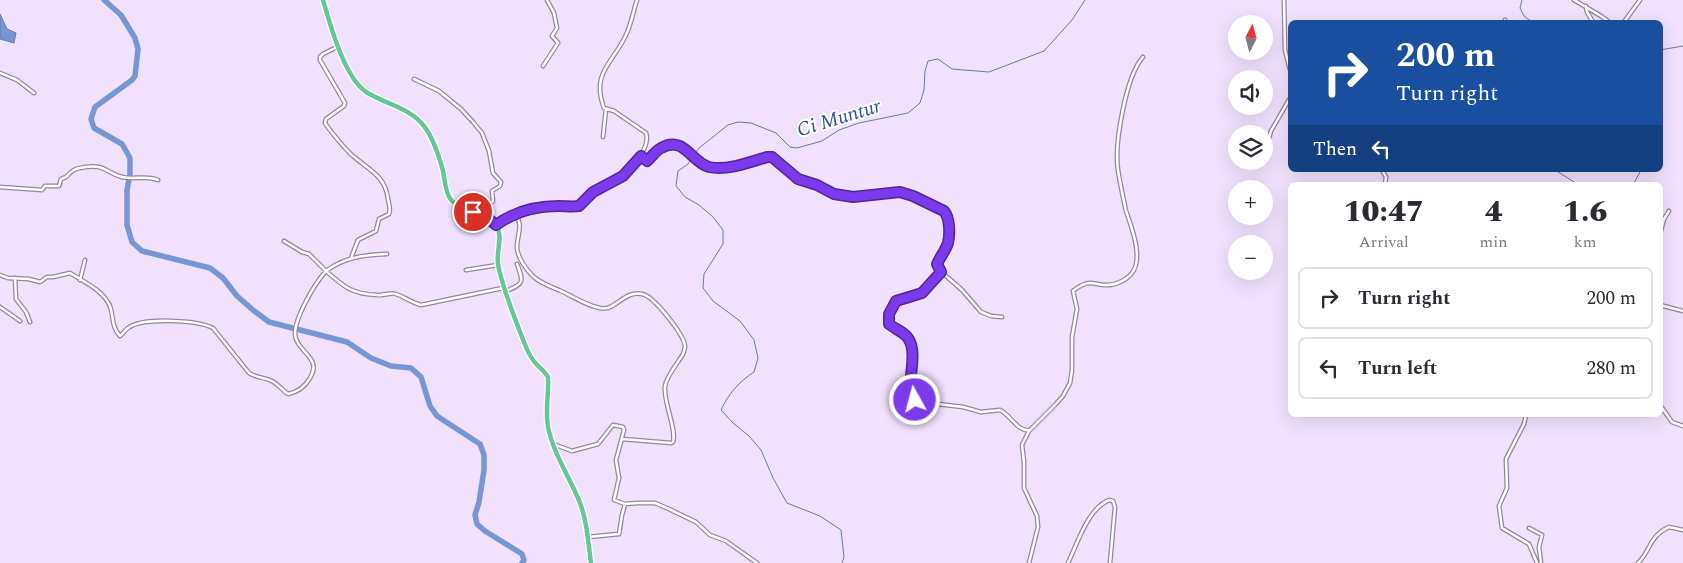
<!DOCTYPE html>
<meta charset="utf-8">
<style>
:root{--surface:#fff;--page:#f2f2f3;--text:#2b2b33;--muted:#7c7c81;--line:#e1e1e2}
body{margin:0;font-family:Spectral,serif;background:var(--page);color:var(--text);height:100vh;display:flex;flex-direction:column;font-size:19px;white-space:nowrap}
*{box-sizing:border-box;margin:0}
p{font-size:16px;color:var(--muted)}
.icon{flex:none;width:28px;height:28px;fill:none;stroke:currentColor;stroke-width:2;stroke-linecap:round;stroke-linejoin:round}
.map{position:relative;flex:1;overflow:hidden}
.side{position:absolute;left:1288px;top:182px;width:375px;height:235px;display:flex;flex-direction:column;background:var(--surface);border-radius:8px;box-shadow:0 5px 20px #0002}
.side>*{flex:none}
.guide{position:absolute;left:1288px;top:20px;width:375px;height:152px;border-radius:8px;box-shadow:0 5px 20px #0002;background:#1a4fa0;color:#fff;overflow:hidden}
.needle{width:32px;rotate:6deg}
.tools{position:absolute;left:1228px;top:15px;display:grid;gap:10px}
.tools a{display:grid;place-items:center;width:45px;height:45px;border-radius:50%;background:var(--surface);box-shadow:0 5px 20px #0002;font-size:25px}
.pin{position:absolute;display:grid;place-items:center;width:42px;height:42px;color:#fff;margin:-21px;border:2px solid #fff;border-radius:50%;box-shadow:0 1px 5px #0007}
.me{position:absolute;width:55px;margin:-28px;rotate:353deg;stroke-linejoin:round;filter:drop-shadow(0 0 4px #0008)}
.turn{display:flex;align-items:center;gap:18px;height:105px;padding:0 25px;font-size:22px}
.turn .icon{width:65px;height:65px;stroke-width:2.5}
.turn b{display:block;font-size:35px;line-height:42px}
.then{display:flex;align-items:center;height:48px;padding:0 25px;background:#0003;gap:10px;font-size:19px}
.eta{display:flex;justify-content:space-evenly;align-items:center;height:85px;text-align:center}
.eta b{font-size:30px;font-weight:800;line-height:35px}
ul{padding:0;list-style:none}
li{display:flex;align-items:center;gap:15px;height:62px;margin:0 10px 8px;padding:0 15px;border:2px solid var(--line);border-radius:8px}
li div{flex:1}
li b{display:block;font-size:19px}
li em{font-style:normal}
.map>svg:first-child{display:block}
.water{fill:#7697d3;stroke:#657aa8}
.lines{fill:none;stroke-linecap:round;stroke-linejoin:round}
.stream{stroke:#657aa8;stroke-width:1}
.river{stroke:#7697d3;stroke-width:5.5}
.minor-casing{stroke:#94869f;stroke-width:5}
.trunk-casing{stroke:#fff;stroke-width:7}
.minor{stroke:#fff;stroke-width:2.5}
.trunk{stroke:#66c696;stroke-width:4.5}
.route-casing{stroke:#51269a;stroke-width:12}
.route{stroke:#7c3aed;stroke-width:9}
.labels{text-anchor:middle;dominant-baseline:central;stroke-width:4;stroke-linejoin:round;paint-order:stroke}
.water-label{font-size:20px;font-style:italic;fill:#2a5099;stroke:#fff}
</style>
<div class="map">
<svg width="1683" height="563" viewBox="0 0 1683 563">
<rect width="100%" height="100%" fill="#f1e1fd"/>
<!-- water -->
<path class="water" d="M0 14 7 29 16 33 14 43 0 39Z"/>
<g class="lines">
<!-- stream -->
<path class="stream" d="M1522 0 1520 8 1524 16 1532 22
M1660 50 1683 46
M1555 170 1579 185
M1633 185 1641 170
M842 563 844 557 841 530 820 516 787 503 773 478 761 450 749 436 732 422 721 410C729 393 739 382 754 372L758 358 754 340 740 321 713 301 703 288 704 274 723 244V230L713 217 699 205 685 197 676 186 678 171 688 164 699 148 728 125 738 122 751 123 776 133 790 147 797 148 822 141 839 130 859 123 908 113 920 103 924 90 925 71 928 61 938 59 952 69 989 72 1044 51 1072 20 1085 0"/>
<!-- river -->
<path class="river" d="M104 0 121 15 135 38 138 49 135 76 132 80 95 107 91 119 94 128 122 144 130 158V174L127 190V225L132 242 142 251 210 268 223 278 237 296 253 310 269 322 347 342 371 358 391 366 411 368 421 377 430 406 437 416 480 444 484 455V470L479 502 475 515 477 524 485 531 522 554 524 560 522 563"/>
<defs>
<path id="minor" d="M1284 0 1285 50 1290 70
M1574 0 1601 16 1609 22
M1586 6 1587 12 1593 22
M1505 22V20
M1624 22 1640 0
M337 47 323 54 320 57V60L345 103 344 106 326 119 325 123C330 131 346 150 353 156 369 170 385 175 388 199 389 204 391 209 389 214L379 219 376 231 358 240 351 258
M543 66 558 43 552 36 557 28 554 13 547 0
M0 73 17 80 34 93
M414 79 439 91 461 109 473 122 482 133 489 151 493 173 501 182 500 186 492 191 493 201 487 207 482 215
M603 137 606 109
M641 156 647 161C652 157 655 151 661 148 684 135 694 167 715 167 720 167 726 168 731 167 745 165 758 157 772 157L798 179 817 185 833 194 853 197 900 192 913 196 944 211 946 214 948 220V242L937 263V268L962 290 981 312 991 316 1002 317
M1264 156 1271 131 1290 98
M1262 162 1263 161
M1382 170 1386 177 1385 185
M0 187 42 190 45 186H59L61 179C68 178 68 173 74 170 77 168 82 168 85 167 106 164 106 173 122 177 135 180 146 175 158 180
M515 214C524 225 517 235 517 247 517 257 527 271 534 277 542 284 552 287 561 291 574 297 587 306 600 308 602 309 605 308 608 308 620 303 628 291 642 294 654 296 684 335 685 346 685 349 684 351 683 354 678 363 667 375 665 386 663 402 677 429 673 442L671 443 622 439
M496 225C514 212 536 206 558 206 564 205 574 208 580 205 586 202 589 195 594 192 602 187 610 185 618 180 630 172 651 148 646 133L614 111 604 108C591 73 612 64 625 37 631 26 633 12 637 0
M1660 234 1664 219 1669 211
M284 241 302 252 309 254 326 271C345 257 364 255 387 254
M466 270 498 265
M941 272 923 293 896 301 889 314V324C895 329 903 332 908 338 920 355 906 379 912 396L921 402 963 407 981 412 1000 410C1011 415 1017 432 1030 430L1055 405 1063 396 1070 383 1072 370V337L1077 309 1073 291C1078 287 1084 283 1090 283 1095 283 1100 285 1105 285 1114 286 1127 280 1132 273 1144 258 1131 226 1126 211 1123 197 1120 183 1118 170 1114 144 1126 76 1143 57
M0 275 8 278 29 279 40 282 47 277H53L70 273C84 282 103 290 110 306 114 318 111 326 120 336 123 334 125 330 128 328 143 317 197 320 213 328L249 373C256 378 264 377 272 381 279 385 282 390 288 394 298 392 305 387 310 378 323 357 296 352 295 334 295 317 315 283 326 271 344 287 352 294 377 295 383 296 390 292 396 294 405 297 410 302 421 305L503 288
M15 278 16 299 26 312 30 322
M80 280 85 260
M506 291C524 284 524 282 517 264
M1660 305 1683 311
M0 307 20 321
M1660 405 1672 422 1683 426
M1526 415 1524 424 1506 459 1507 488 1499 506 1502 528 1529 544 1537 563
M553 444 572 451 598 444 613 425 623 427 624 430 616 460 619 478 614 500 625 504 638 503H655L669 509 696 522 710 535 726 541 757 563
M1529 528 1542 535 1539 547 1541 563
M588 537 619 534 622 515 625 504
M1029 563 1038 527 1037 516 1024 488V462L1022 445 1029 431
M1068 563C1077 544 1089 506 1110 500L1113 501 1115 507 1110 563
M1638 563C1651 551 1648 537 1669 527L1683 530"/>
<path id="trunk" d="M323 0C330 24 344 77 366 92 385 104 409 107 424 126 434 139 439 156 443 171 445 181 445 192 451 200 462 212 490 213 497 226 503 237 496 252 498 264 502 287 512 310 520 332 524 341 527 352 533 360 537 366 544 370 548 377 549 393 545 410 548 427 553 452 568 475 578 498 587 518 588 542 591 563"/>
</defs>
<!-- minor casing -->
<use href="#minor" class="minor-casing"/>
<!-- trunk casing -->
<use href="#trunk" class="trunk-casing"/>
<!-- minor -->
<use href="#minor" class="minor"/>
<!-- trunk -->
<use href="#trunk" class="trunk"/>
</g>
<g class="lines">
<defs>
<path id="route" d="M473 212 489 219 496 225C514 212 537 206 559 206 566 206 572 207 579 206L593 192 623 176 641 156 647 161C652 157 655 151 661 148 684 135 691 162 709 167 726 171 751 162 767 157H772L798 179 817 185 834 194 853 197 900 192 913 196 944 211C950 218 950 234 948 243 946 250 940 257 937 264L941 272 922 293 896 301 889 314V324C895 329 904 332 908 338 920 355 903 388 915 400"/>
</defs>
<!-- route casing -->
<use href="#route" class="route-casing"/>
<!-- route -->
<use href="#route" class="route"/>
</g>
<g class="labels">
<!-- water labels -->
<g class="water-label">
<text transform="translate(839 118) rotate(-17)">Ci Muntur</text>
</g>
</g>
</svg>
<div class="tools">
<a><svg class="needle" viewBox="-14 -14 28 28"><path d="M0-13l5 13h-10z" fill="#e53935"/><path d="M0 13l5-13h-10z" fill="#7c7c81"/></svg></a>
<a><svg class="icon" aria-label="sound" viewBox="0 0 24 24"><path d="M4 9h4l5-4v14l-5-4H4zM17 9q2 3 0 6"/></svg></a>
<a><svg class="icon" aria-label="layers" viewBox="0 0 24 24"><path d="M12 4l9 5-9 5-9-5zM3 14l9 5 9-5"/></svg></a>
<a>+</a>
<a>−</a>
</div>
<div class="pin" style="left:473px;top:212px;background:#d93025"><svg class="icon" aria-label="arrive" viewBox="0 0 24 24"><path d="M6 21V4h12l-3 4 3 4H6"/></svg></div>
<svg class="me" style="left:915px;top:400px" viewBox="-20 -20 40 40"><circle r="17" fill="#7c3aed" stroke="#fff" stroke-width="3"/><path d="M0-11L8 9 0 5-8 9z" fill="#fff"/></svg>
<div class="guide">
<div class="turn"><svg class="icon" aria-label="right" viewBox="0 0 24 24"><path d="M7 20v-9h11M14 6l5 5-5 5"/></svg><div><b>200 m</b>Turn right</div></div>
<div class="then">Then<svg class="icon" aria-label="left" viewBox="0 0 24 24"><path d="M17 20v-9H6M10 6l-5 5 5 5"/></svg></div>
</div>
<section class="side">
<div class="eta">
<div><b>10:47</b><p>Arrival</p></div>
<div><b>4</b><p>min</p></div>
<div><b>1.6</b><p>km</p></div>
</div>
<ul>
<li><svg class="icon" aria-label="right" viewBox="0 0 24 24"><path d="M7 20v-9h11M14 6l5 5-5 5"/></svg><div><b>Turn right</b></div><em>200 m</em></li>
<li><svg class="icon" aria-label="left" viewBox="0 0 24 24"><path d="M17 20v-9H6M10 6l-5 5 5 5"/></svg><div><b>Turn left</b></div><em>280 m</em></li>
</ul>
</section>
</div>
